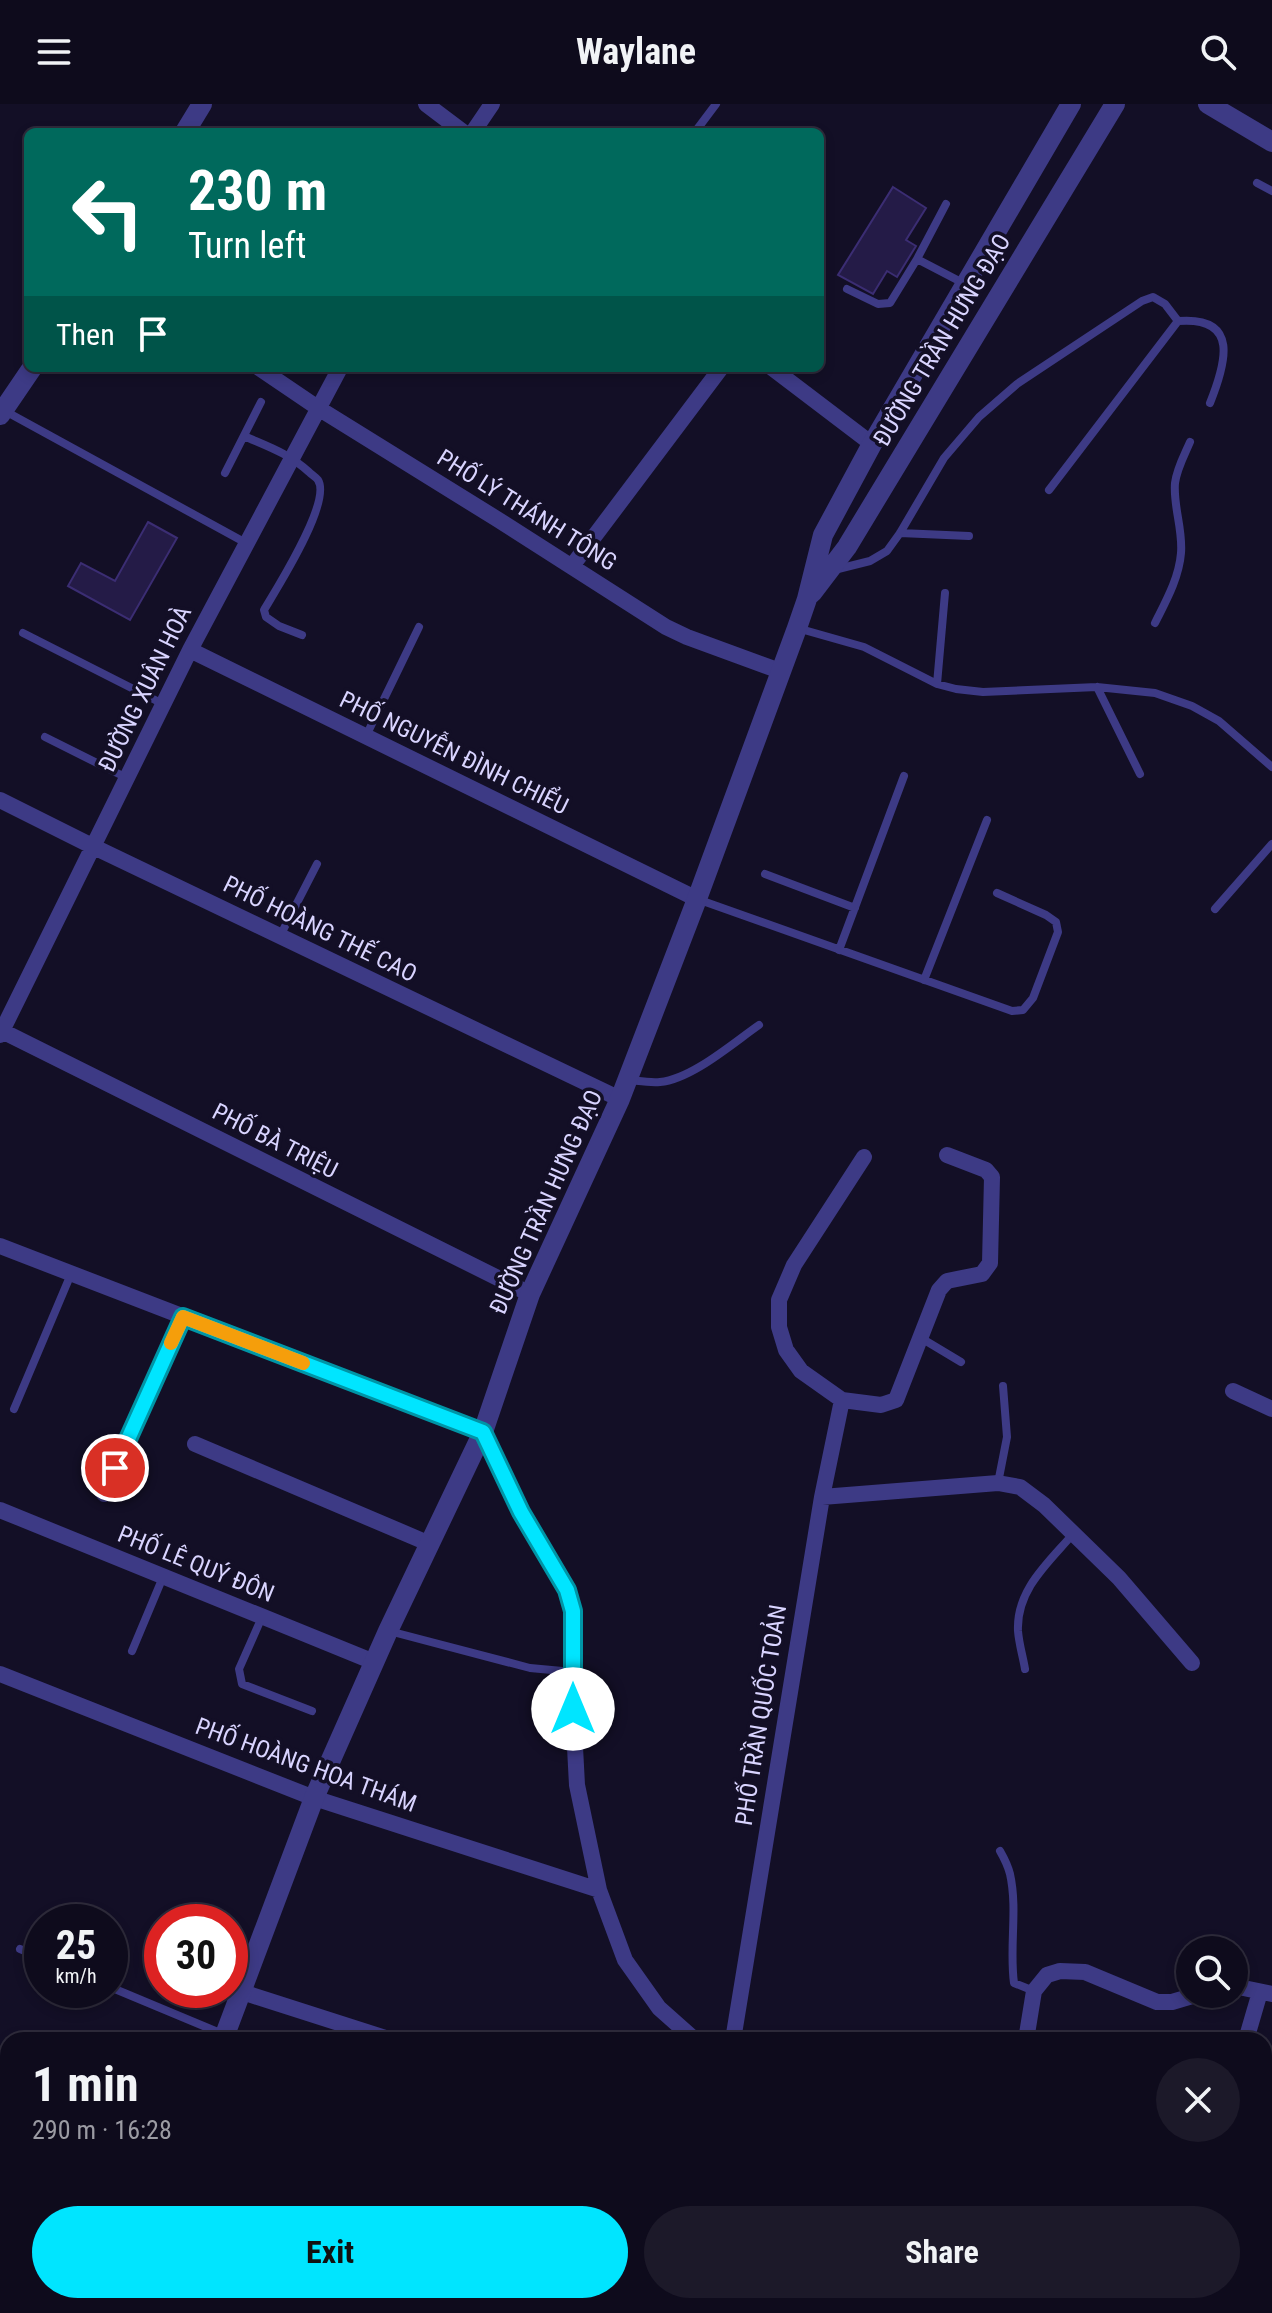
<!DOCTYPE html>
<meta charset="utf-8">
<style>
:root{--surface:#0e0b1c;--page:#1c1929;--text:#f1f3f6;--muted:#9b9ba3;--line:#2e2b3b;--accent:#00e5ff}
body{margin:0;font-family:"Roboto Condensed",sans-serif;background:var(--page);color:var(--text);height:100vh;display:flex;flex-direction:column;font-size:30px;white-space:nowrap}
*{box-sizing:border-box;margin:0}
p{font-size:26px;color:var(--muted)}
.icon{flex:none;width:44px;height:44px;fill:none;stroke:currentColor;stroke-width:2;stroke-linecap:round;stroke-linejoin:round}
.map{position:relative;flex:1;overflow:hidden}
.details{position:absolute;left:0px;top:1928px;width:1272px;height:282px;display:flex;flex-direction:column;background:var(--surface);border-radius:24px 24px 0 0;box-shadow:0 4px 12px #0003,0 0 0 2px var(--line)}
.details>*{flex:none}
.guide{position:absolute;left:24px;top:24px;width:800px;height:244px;border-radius:12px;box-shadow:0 4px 12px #0003,0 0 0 2px var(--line);background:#00695c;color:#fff;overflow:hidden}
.controls{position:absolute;left:1176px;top:1832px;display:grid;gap:16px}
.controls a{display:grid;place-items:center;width:72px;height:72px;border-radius:50%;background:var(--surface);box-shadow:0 4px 12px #0003,0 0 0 2px var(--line);font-size:40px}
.speed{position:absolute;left:24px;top:1800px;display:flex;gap:16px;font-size:40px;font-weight:700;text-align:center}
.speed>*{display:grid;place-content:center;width:104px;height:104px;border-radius:50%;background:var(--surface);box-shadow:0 4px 12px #0003,0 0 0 2px var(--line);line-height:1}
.speed small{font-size:20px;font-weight:400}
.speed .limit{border:12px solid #d22;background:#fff;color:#111}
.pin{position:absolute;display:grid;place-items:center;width:68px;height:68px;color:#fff;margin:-34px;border:4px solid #fff;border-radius:50%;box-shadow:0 2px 8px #0007}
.me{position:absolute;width:88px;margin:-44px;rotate:0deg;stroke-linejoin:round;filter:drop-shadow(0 0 6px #0008)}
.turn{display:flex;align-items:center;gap:28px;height:168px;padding:0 32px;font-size:36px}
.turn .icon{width:104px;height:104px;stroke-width:2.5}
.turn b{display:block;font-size:56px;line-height:68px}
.then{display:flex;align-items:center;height:76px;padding:0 32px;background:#0003;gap:16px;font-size:30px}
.round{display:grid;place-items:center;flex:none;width:84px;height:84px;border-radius:42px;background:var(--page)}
.head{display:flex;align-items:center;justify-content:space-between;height:136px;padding:0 32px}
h1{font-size:48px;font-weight:700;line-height:60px}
.cta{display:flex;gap:16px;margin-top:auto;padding:16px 32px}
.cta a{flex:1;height:92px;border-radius:48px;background:var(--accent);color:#111;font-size:32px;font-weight:700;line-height:92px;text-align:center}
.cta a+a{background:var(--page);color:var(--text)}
header{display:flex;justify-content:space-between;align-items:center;height:104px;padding:0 32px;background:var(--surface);font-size:36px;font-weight:700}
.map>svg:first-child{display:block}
.building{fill:#241b47;stroke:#3b2d73;stroke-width:2}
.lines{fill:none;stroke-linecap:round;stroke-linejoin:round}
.service{stroke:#3d3a85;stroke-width:8}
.minor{stroke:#3d3a85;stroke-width:16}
.tertiary{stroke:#3d3a85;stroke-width:20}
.route-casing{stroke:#0095a6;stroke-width:20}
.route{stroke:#00e5ff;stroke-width:14}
.slow{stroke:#f59e0b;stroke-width:14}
.labels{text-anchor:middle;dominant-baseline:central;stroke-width:7;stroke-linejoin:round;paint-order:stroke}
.street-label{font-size:24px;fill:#d9d4ff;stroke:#130f26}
</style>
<header><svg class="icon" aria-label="menu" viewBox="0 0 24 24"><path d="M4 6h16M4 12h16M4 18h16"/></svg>Waylane<svg class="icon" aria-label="search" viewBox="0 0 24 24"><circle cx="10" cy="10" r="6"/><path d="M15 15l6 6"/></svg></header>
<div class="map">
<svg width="1272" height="2209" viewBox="0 0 1272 2209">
<rect width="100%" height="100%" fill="#130f26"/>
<!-- building -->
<path class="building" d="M893 83 926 104 906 136 916 142 897 173 887 167 873 190 838 171Z
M148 418 177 434 130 516 68 482 81 459 115 477Z"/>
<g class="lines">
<!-- service -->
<path class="service" d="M695 28 716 0
M1257 79 1272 87
M917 155 965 180
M847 185 878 200 890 199 917 155 946 100
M5 307 246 439
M244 332C269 343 288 349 309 368 312 371 316 373 318 376 332 398 277 484 264 506L266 513 279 522 302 531
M225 369 261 298
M1049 386 1178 217C1240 212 1226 259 1210 299
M900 429 969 432
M834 466 870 457 887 447 900 429 944 354 979 313 1017 280 1142 197 1153 193 1165 200 1178 217
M1155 519C1166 497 1179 474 1181 449 1183 425 1173 402 1175 379 1177 364 1184 352 1190 338
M797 524 864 543 937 580 956 585 983 588 1097 583 1155 589 1192 602 1219 617 1272 663
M23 529 163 600
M937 580 945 489
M1097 583 1140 670
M366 632 419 523
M45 633 127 674
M765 770 855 804
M697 795 1012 907 1023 906 1033 894 1058 828 1056 818 1046 811 997 789
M1215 805 1272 740
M280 832 317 760
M839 846 904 672
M924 876 987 716
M629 976C639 977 650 979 660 978 692 975 733 939 759 921
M921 1234 961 1258
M14 1305 71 1170
M998 1379 1007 1333 1003 1282
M262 1513 239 1565 242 1580 312 1607
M389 1527 530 1564 573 1568
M132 1547 163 1473
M1025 1565C1023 1553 1019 1540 1018 1527 1016 1486 1048 1459 1073 1430
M1000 1747C1004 1754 1008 1762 1010 1770 1018 1806 1009 1843 1014 1879L1034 1887
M20 1845 42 1854
M110 1883 225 1931
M0 2169 8 2175
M0 2194 8 2185
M55 2202 61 2209
M315 2209 318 2202
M486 2209 488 2202"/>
<!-- minor -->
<path class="minor" d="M426 0 463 28
M473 28 492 0
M259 264 318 304 497 415 666 523 687 533 780 567
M772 264 872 340
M572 462 721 264
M190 546 697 795
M0 696 94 743 620 995
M0 926 530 1190
M0 931 190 546 340 264
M864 1053 794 1161 779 1196V1223L786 1246 801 1267 842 1296 881 1301 896 1296 939 1186 947 1177 982 1170 990 1159 992 1073 986 1066 947 1051
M0 1142 483 1328 521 1408 567 1486 573 1507V1605L577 1681 599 1786 625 1856 659 1904 695 1936
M1233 1287 1272 1305
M195 1340 430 1440
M104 1390 183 1213
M822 1393 998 1379 1020 1383 1044 1401 1119 1474 1192 1559
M0 1406 374 1558
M0 1570 314 1694 599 1786
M1234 1882 1272 1890
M242 1888 392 1936
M733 1936 822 1393 842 1296
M1026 1936 1034 1887 1047 1871 1060 1867 1085 1868 1157 1898H1172L1199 1890
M1246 1936 1260 1888
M0 2107 8 2113
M801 2202 810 2209
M997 2209 998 2202
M1169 2209 1171 2202"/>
<!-- tertiary -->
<path class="tertiary" d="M1208 0 1272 38
M185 28 202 0
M0 311 32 264
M812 489 847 443 1115 0
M223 1936 314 1694 388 1527 483 1328 530 1190 620 995 697 795 797 524 807 495 823 431 872 340 1071 0
M564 2202 582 2209
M93 2209 100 2202"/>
</g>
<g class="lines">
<defs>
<path id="route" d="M115 1364 183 1213 483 1328 521 1408 567 1486 573 1507V1605"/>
</defs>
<!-- route casing -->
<use href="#route" class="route-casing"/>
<!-- route -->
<use href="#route" class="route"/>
<!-- slow -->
<path class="slow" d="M171 1239 183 1213 303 1259"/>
</g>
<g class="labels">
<!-- street labels -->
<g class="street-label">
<text transform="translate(942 236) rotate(-59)">ĐƯỜNG TRẦN HƯNG ĐẠO</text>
<text transform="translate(527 406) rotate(32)">PHỐ LÝ THÁNH TÔNG</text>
<text transform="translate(145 585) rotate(-64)">ĐƯỜNG XUÂN HOÀ</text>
<text transform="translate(454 649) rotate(26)">PHỐ NGUYỄN ĐÌNH CHIỂU</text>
<text transform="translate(320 825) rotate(26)">PHỐ HOÀNG THẾ CAO</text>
<text transform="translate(275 1037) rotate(27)">PHỐ BÀ TRIỆU</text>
<text transform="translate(546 1098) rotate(-66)">ĐƯỜNG TRẦN HƯNG ĐẠO</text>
<text transform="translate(196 1460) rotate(22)">PHỐ LÊ QUÝ ĐÔN</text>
<text transform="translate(761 1611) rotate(-81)">PHỐ TRẦN QUỐC TOẢN</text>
<text transform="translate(306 1661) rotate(20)">PHỐ HOÀNG HOA THÁM</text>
</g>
</g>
</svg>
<div class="controls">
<a><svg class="icon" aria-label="search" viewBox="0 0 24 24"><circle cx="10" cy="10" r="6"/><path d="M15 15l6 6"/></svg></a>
</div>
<div class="speed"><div>25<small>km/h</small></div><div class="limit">30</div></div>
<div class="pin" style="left:115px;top:1364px;background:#d93025"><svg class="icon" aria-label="arrive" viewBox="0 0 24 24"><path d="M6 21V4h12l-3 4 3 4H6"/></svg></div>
<svg class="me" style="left:573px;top:1605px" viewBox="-20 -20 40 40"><circle r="19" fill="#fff"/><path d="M0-13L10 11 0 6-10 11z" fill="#00e5ff"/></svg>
<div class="guide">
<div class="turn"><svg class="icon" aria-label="left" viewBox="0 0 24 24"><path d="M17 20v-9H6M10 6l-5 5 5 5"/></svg><div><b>230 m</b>Turn left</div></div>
<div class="then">Then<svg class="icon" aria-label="arrive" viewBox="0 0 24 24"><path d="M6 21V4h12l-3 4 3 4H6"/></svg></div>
</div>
<section class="details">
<div class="head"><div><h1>1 min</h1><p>290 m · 16:28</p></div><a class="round"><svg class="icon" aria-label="close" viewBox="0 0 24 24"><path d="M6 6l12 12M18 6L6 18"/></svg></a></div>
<div class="cta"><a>Exit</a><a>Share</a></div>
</section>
</div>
